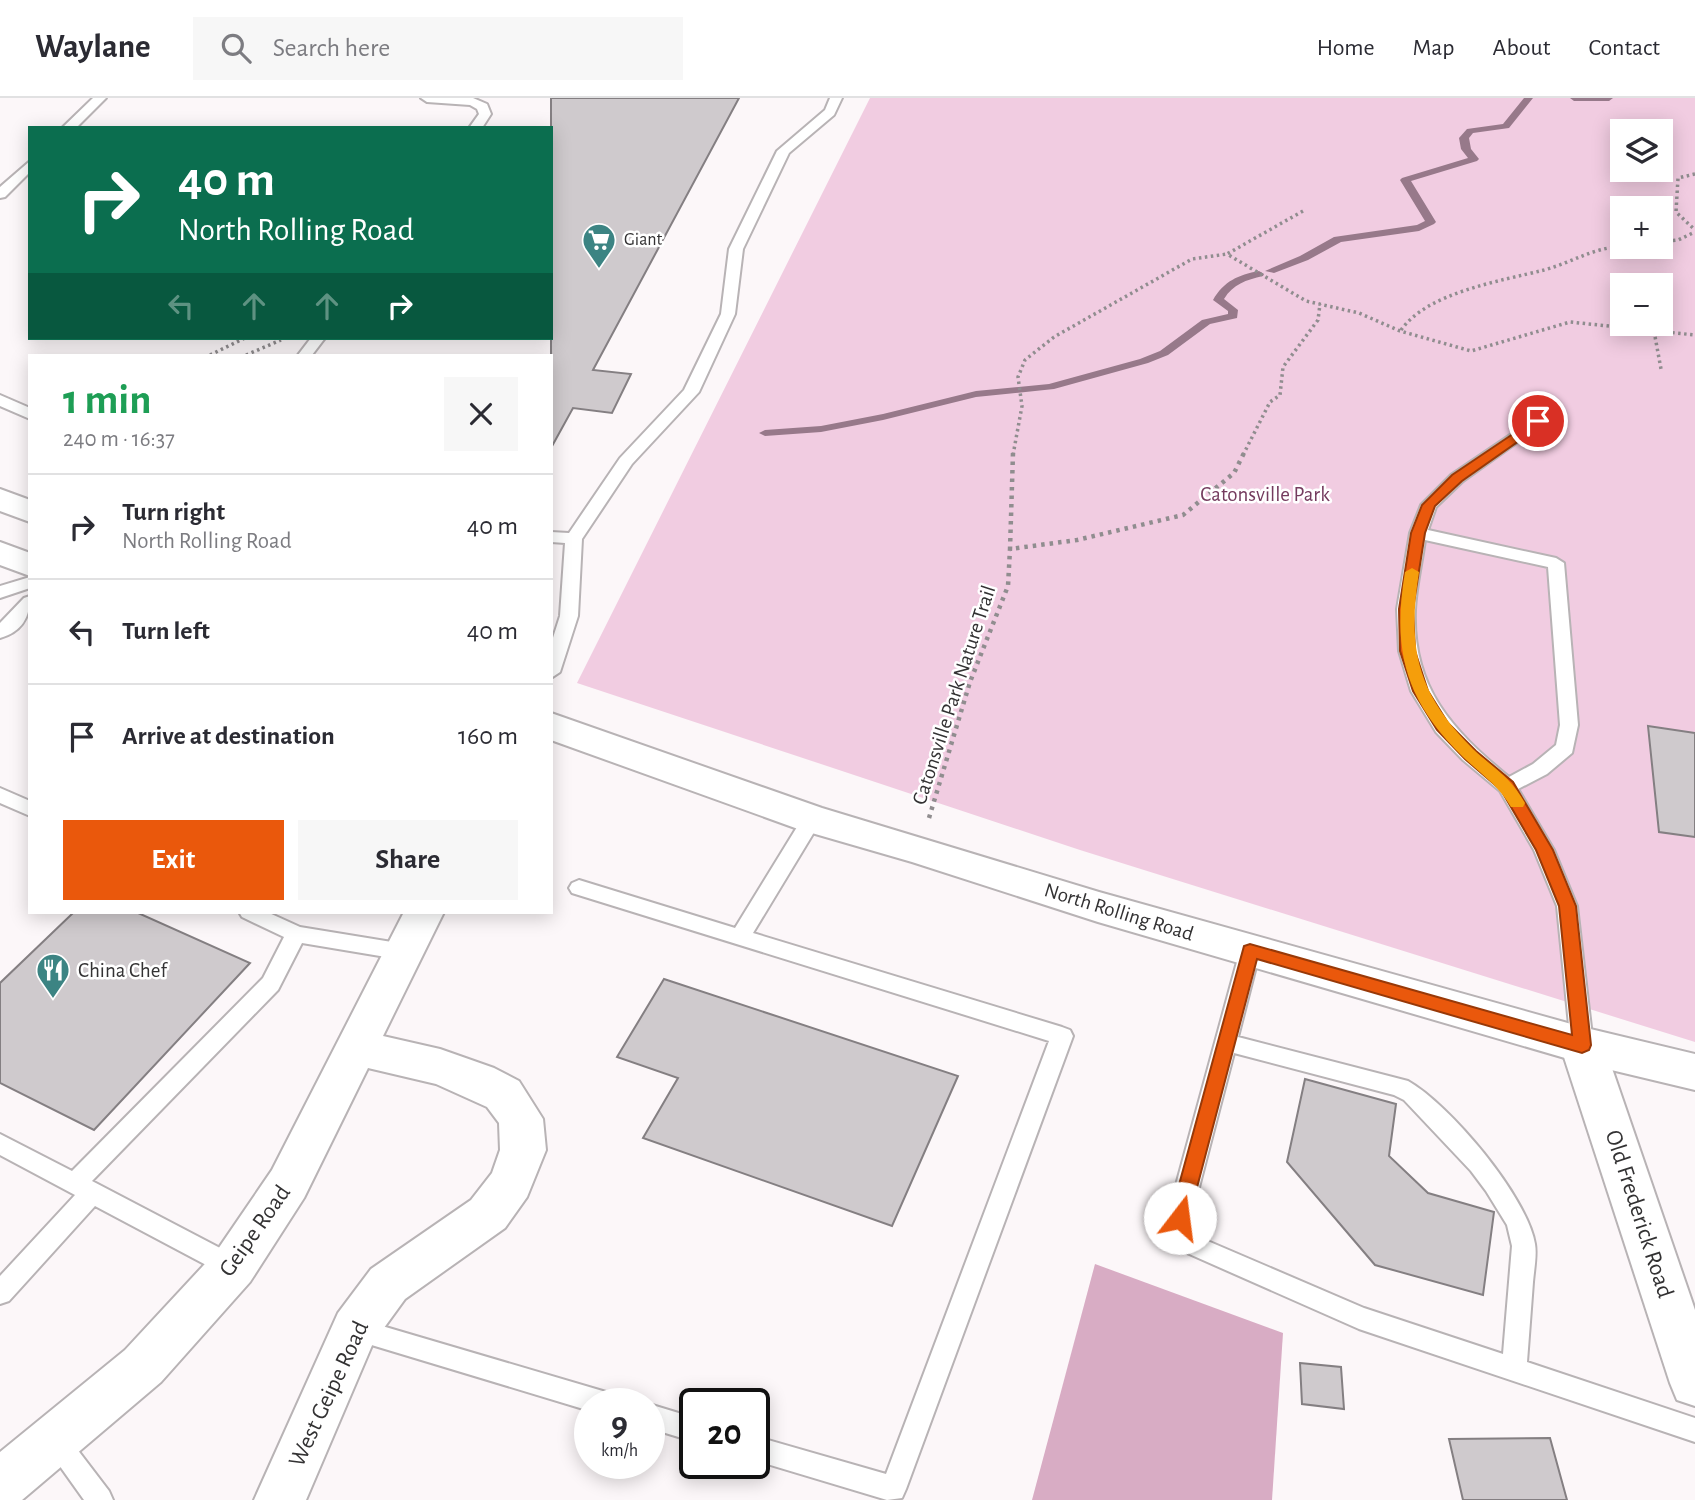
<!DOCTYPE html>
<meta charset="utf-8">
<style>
:root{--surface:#fff;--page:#f7f7f7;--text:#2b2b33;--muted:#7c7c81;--line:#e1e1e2;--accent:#ea580c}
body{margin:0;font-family:"Alegreya Sans",sans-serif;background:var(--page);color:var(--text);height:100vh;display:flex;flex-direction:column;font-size:26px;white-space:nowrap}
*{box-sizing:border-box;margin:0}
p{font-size:23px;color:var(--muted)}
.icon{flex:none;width:38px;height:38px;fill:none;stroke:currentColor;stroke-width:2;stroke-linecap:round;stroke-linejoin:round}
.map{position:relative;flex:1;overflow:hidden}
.side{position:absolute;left:28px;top:256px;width:525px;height:560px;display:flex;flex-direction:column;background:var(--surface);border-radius:0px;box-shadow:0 4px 18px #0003}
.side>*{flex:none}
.banner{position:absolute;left:28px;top:28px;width:525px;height:214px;border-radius:0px;box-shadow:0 4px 18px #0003;background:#0b6e4f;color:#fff;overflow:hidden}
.controls{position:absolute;left:1610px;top:21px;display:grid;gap:14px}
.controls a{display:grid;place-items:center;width:63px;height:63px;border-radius:0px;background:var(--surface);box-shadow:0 4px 18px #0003;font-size:35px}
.speed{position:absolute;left:574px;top:1290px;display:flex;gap:14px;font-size:35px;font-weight:700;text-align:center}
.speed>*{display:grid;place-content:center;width:91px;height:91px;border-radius:50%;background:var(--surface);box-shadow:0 4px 18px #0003;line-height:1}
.speed small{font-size:18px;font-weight:400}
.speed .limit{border:4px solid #111;border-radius:10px;background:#fff;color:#111}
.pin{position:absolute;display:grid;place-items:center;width:60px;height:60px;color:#fff;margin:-30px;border:4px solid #fff;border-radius:50%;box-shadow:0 2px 7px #0007}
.me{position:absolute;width:77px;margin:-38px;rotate:15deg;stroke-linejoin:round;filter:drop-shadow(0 0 5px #0008)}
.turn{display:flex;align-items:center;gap:24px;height:147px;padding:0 35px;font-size:32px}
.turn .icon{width:91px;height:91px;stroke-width:2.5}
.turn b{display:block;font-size:49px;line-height:60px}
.lanes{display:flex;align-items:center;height:66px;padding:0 35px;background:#0003;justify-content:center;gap:35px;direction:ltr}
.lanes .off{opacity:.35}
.round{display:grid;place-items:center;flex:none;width:74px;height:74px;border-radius:0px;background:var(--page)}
.overview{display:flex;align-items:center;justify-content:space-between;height:119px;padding:0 35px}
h1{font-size:42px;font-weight:600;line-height:52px;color:#1e9e55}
.primary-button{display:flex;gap:14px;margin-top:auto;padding:14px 35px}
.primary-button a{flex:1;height:80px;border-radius:0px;background:var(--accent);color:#fff;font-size:28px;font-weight:600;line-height:80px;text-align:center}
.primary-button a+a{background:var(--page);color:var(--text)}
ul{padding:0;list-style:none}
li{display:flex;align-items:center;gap:21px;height:105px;padding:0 35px;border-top:2px solid var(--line)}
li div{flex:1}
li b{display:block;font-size:26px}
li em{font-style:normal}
header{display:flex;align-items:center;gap:42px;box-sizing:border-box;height:98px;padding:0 35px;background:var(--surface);border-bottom:2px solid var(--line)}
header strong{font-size:33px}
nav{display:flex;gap:38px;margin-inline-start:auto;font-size:24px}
.search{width:490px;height:63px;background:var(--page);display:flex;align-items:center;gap:18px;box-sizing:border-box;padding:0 24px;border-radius:0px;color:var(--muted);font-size:26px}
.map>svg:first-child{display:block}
.green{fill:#f1cce1;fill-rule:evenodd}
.forest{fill:#d8acc4}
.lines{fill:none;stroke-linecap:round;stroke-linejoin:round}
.stream{fill:#97798a;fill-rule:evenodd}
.building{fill:#cfcacd;stroke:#847f82;stroke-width:2}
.lane-casing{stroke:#b8b3b5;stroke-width:4}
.street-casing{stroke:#b8b3b5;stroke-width:4}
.secondary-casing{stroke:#b8b3b5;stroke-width:4}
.primary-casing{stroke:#b8b3b5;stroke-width:4}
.path-far1{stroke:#908d8f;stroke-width:3.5;stroke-dasharray:2.5 3.5;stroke-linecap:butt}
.path{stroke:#908d8f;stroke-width:4.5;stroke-dasharray:3.5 5;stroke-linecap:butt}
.lane{fill:#fff;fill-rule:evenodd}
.street{fill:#fff;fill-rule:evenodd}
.secondary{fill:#fff;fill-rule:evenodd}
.primary{fill:#fff;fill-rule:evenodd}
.route{fill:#ea580c;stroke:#983908;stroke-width:2}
.slow{fill:#f59e0b}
.labels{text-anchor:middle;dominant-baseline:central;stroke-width:5;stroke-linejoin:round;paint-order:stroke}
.far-poi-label{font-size:18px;fill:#333233;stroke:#fff;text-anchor:start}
.park-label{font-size:21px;fill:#743b5e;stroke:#fff}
.street-label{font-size:21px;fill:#333233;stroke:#fff}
.poi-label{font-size:21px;fill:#333233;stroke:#fff;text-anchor:start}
.near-street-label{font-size:24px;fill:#333233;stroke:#fff}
</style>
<header>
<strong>Waylane</strong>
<div class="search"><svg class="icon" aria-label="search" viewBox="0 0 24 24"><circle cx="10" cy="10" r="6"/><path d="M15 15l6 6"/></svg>Search here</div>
<nav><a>Home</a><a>Map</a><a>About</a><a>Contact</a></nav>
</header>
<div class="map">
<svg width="1695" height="1402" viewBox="0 0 1695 1402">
<rect width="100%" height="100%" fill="#fcf7f9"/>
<!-- green -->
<path class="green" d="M870 0H1695V944L1080 752 577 585ZM1622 33H1661V72H1622ZM1622 110H1661V149H1622ZM1622 187H1661V226H1622Z"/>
<!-- forest -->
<path class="forest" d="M1095 1166 1283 1235 1272 1402H1032Z"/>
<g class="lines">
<!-- stream -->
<path class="stream" d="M1524 0H1533L1509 30 1473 35 1469 40 1471 51 1479 61 1477 63 1411 83 1436 124 1434 126 1419 133 1341 144 1308 162 1274 175 1265 173 1300 158 1334 139 1417 127 1425 123 1400 82 1402 80 1468 60 1461 51 1459 40 1467 31 1503 26Z
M1570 0H1613L1609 3H1574Z
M1259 173 1264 176 1263 178C1246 182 1233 186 1224 201L1238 212 1237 220 1210 226 1168 257 1148 265 1054 291 976 299 883 322 821 334 765 338 759 335 765 332 821 328 883 316 976 293 1049 286 1140 261 1160 253 1202 222 1228 216V213L1213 202C1224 183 1238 177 1259 173Z"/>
</g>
<!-- building -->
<path class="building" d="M551 0H739L593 272 631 276 612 315 573 310 551 350Z
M1648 628 1695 635V739L1659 734Z
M74 814H136L250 865 94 1032 0 985V885Z
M664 881 958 978 892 1128 643 1040 678 980 617 959Z
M1305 981 1396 1006 1389 1058 1428 1095 1494 1114 1483 1197 1375 1167 1287 1064Z
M1300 1265 1341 1269 1344 1311 1302 1306Z
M1550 1340 1567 1402H1463L1449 1341Z"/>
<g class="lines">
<defs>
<path id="lane" d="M93 0H106L76 30H62Z
M421 0H473L487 6 491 16 482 30H469L479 16 477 11 470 7 427 4Z
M830 0H842L834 17 789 55 743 151 735 216 699 294 632 366 582 441 578 518 560 574 551 580V546L560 518 565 445 551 444V434L569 435 620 360 684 292 721 216 729 151 777 53 825 12Z
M30 63V74L5 99 0 100V89Z
M311 240H325L312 257H298Z
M0 297 30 310V321L0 308Z
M1538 318 1543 320 1546 323 1543 326 1463 383 1436 409 1428 432 1556 460 1564 465 1578 627 1572 655 1547 676 1518 691 1554 752 1577 808 1593 947 1590 953 1582 956 1574 953 1571 947 1557 808 1534 752 1500 693 1463 662 1436 634 1411 593 1399 553 1397 511 1410 435 1421 407 1451 377ZM1425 442 1548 469 1560 627 1556 647 1533 666 1509 679C1452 632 1412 590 1415 512 1416 489 1422 465 1425 442Z
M30 479V490L0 500V488Z
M30 498C30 519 22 534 0 540V525L24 500Z
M0 690 30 703V718L0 705Z
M812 714 819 716 822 721 753 835 1062 929 1070 932 1073 938 906 1391 902 1400 887 1402 754 1362V1338L886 1376 1049 943 572 795 569 790 572 785 579 782 735 830 805 716Z
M239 814H267L300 829 404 846 411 848 414 854 411 860 404 862 302 845 278 892 92 1083 241 1161 245 1169 241 1177 233 1180 225 1177 95 1108 9 1203 0 1206V1178L75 1097 0 1057V1036L72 1073 263 880 284 839 242 819Z
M1250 845 1257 847 1260 853 1238 939 1408 983C1449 1006 1527 1098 1535 1146 1537 1157 1534 1172 1533 1184 1531 1211 1529 1237 1527 1264L1695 1320V1344L1359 1231 1187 1155 1174 1143 1167 1120 1240 853 1243 847ZM1234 955 1394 997 1404 1002 1471 1073 1486 1093 1507 1127 1512 1148 1503 1256 1364 1210 1203 1141 1193 1131 1191 1120Z
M355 1220 606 1294 615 1298 618 1306H590V1313L355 1242 346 1239 343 1231 346 1223Z
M649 1306 695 1320V1344L649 1330Z
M55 1331 64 1334 109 1393 113 1402H84L42 1343 46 1334Z"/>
<path id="street" d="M404 814H444L383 938 440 951 494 970 519 983 543 1021 546 1052 527 1099 505 1130 405 1201 373 1245 306 1402H254L338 1215 371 1171 471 1102 492 1075 500 1052 499 1025 487 1009 436 986 368 970 304 1100 250 1184 161 1284 22 1402H0V1354L125 1252 216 1154 272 1072Z"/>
<path id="secondary" d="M1582 929 1597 935 1604 947 1695 1212V1308L1677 1302 1670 1285 1560 947 1567 935Z"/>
<path id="primary" d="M0 391 30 402V424L0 413Z
M0 444 30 455V478L0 467Z
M551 615 822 710 1099 794 1582 929 1695 956V992L1582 965 1098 824 912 764 798 731 551 642Z"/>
</defs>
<!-- lane casing -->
<use href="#lane" class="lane-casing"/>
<!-- street casing -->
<use href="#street" class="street-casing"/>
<!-- secondary casing -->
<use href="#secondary" class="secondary-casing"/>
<!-- primary casing -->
<use href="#primary" class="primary-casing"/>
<!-- path-far1 -->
<path class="path-far1" d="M1695 76 1678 80 1676 114 1695 132
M1303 113 1227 156 1306 203 1359 215 1400 233 1471 253 1570 224 1695 237
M1661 144 1678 142 1695 134
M1401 232C1428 194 1501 183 1544 172 1573 164 1590 151 1622 148
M1654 233 1661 271
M210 257 245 240
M246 257 281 242
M1013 357 1022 308 1018 279 1025 262 1054 239 1192 161 1227 156
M1243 357 1270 304 1280 297 1283 269 1318 222 1320 206"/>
<!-- path -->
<path class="path" d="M1013 355 1010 451 1077 442 1183 417 1234 375 1244 355
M929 720 970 584 1008 488 1010 451"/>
<!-- lane -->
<use href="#lane" class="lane"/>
<!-- street -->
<use href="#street" class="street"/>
<!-- secondary -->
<use href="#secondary" class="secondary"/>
<!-- primary -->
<use href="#primary" class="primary"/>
</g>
<!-- route -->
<path class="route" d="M1538 319 1544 323 1543 326 1462 383 1435 408 1425 435 1413 511 1415 553 1428 593 1448 625 1476 653 1513 684 1553 752 1576 808 1591 947 1589 952 1582 955 1257 861 1189 1120 1186 1126 1180 1128 1173 1126 1170 1120 1244 848 1250 846 1572 937 1559 808 1536 752 1501 692 1465 661 1437 632 1413 593 1400 553 1399 511 1411 435 1422 407 1452 377Z"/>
<!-- slow -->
<path class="slow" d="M1412 470 1419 474C1407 551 1417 595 1473 651 1494 671 1510 678 1525 705L1523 709H1511C1499 688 1481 676 1463 659 1405 602 1392 553 1405 474Z"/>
<!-- icons -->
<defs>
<symbol id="supermarket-pin" viewBox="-11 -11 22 30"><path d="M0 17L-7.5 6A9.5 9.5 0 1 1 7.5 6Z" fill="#3c8483" stroke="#fff"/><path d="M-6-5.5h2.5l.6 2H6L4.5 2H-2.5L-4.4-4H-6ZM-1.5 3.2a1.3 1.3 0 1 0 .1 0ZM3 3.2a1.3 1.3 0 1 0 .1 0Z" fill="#fff"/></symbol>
<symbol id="restaurant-pin" viewBox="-11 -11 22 30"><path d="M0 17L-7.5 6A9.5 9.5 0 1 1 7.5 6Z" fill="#3c8483" stroke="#fff"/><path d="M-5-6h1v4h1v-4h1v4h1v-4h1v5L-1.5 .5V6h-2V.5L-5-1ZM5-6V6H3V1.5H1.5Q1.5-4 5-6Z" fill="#fff"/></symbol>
</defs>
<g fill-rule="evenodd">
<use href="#supermarket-pin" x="580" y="123" width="38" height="52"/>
<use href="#restaurant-pin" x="34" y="853" width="38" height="52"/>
</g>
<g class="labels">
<!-- far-poi labels -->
<g class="far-poi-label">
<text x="624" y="142">Giant</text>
</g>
<!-- park labels -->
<g class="park-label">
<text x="1265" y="396">Catonsville Park</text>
</g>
<!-- street labels -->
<g class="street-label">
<text transform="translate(954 597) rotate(-72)">Catonsville Park Nature Trail</text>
<text transform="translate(1119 814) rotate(17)">North Rolling Road</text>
</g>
<!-- poi labels -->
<g class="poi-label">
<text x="78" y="872">China Chef</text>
</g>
<!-- near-street labels -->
<g class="near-street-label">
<text transform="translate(1639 1116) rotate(72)">Old Frederick Road</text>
<text transform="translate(255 1133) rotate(-55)">Geipe Road</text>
<text transform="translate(329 1296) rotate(-65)">West Geipe Road</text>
</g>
</g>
</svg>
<div class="controls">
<a><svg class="icon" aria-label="layers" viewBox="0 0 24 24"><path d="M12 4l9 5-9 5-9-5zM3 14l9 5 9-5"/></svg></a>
<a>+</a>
<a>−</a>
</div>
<div class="speed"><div>9<small>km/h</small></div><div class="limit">20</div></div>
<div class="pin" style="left:1538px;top:323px;background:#d93025"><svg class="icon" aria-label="arrive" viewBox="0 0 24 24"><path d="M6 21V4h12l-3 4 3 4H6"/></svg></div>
<svg class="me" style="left:1180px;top:1120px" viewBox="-20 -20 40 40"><circle r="19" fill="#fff"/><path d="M0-13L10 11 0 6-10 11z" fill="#ea580c"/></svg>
<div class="banner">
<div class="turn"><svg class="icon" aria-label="right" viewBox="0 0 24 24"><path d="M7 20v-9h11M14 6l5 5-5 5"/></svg><div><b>40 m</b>North Rolling Road</div></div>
<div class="lanes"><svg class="icon off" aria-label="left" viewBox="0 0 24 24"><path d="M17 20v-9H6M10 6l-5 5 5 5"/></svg><svg class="icon off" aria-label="ahead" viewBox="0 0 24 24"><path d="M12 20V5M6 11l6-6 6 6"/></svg><svg class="icon off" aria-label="ahead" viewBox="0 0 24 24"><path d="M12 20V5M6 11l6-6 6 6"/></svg><svg class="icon" aria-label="right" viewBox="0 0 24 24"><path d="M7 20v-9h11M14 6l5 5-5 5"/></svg></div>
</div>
<section class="side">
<div class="overview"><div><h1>1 min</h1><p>240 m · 16:37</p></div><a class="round"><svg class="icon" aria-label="close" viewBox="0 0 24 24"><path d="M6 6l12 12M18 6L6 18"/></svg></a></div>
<ul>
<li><svg class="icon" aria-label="right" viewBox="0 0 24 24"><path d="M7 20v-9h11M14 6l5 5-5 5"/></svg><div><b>Turn right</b><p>North Rolling Road</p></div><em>40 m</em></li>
<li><svg class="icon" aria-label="left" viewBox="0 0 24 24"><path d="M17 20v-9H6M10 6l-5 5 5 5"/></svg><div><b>Turn left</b></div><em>40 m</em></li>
<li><svg class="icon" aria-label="arrive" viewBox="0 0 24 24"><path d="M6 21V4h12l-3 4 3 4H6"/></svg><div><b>Arrive at destination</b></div><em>160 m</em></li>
</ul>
<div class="primary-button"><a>Exit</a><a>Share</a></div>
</section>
</div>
